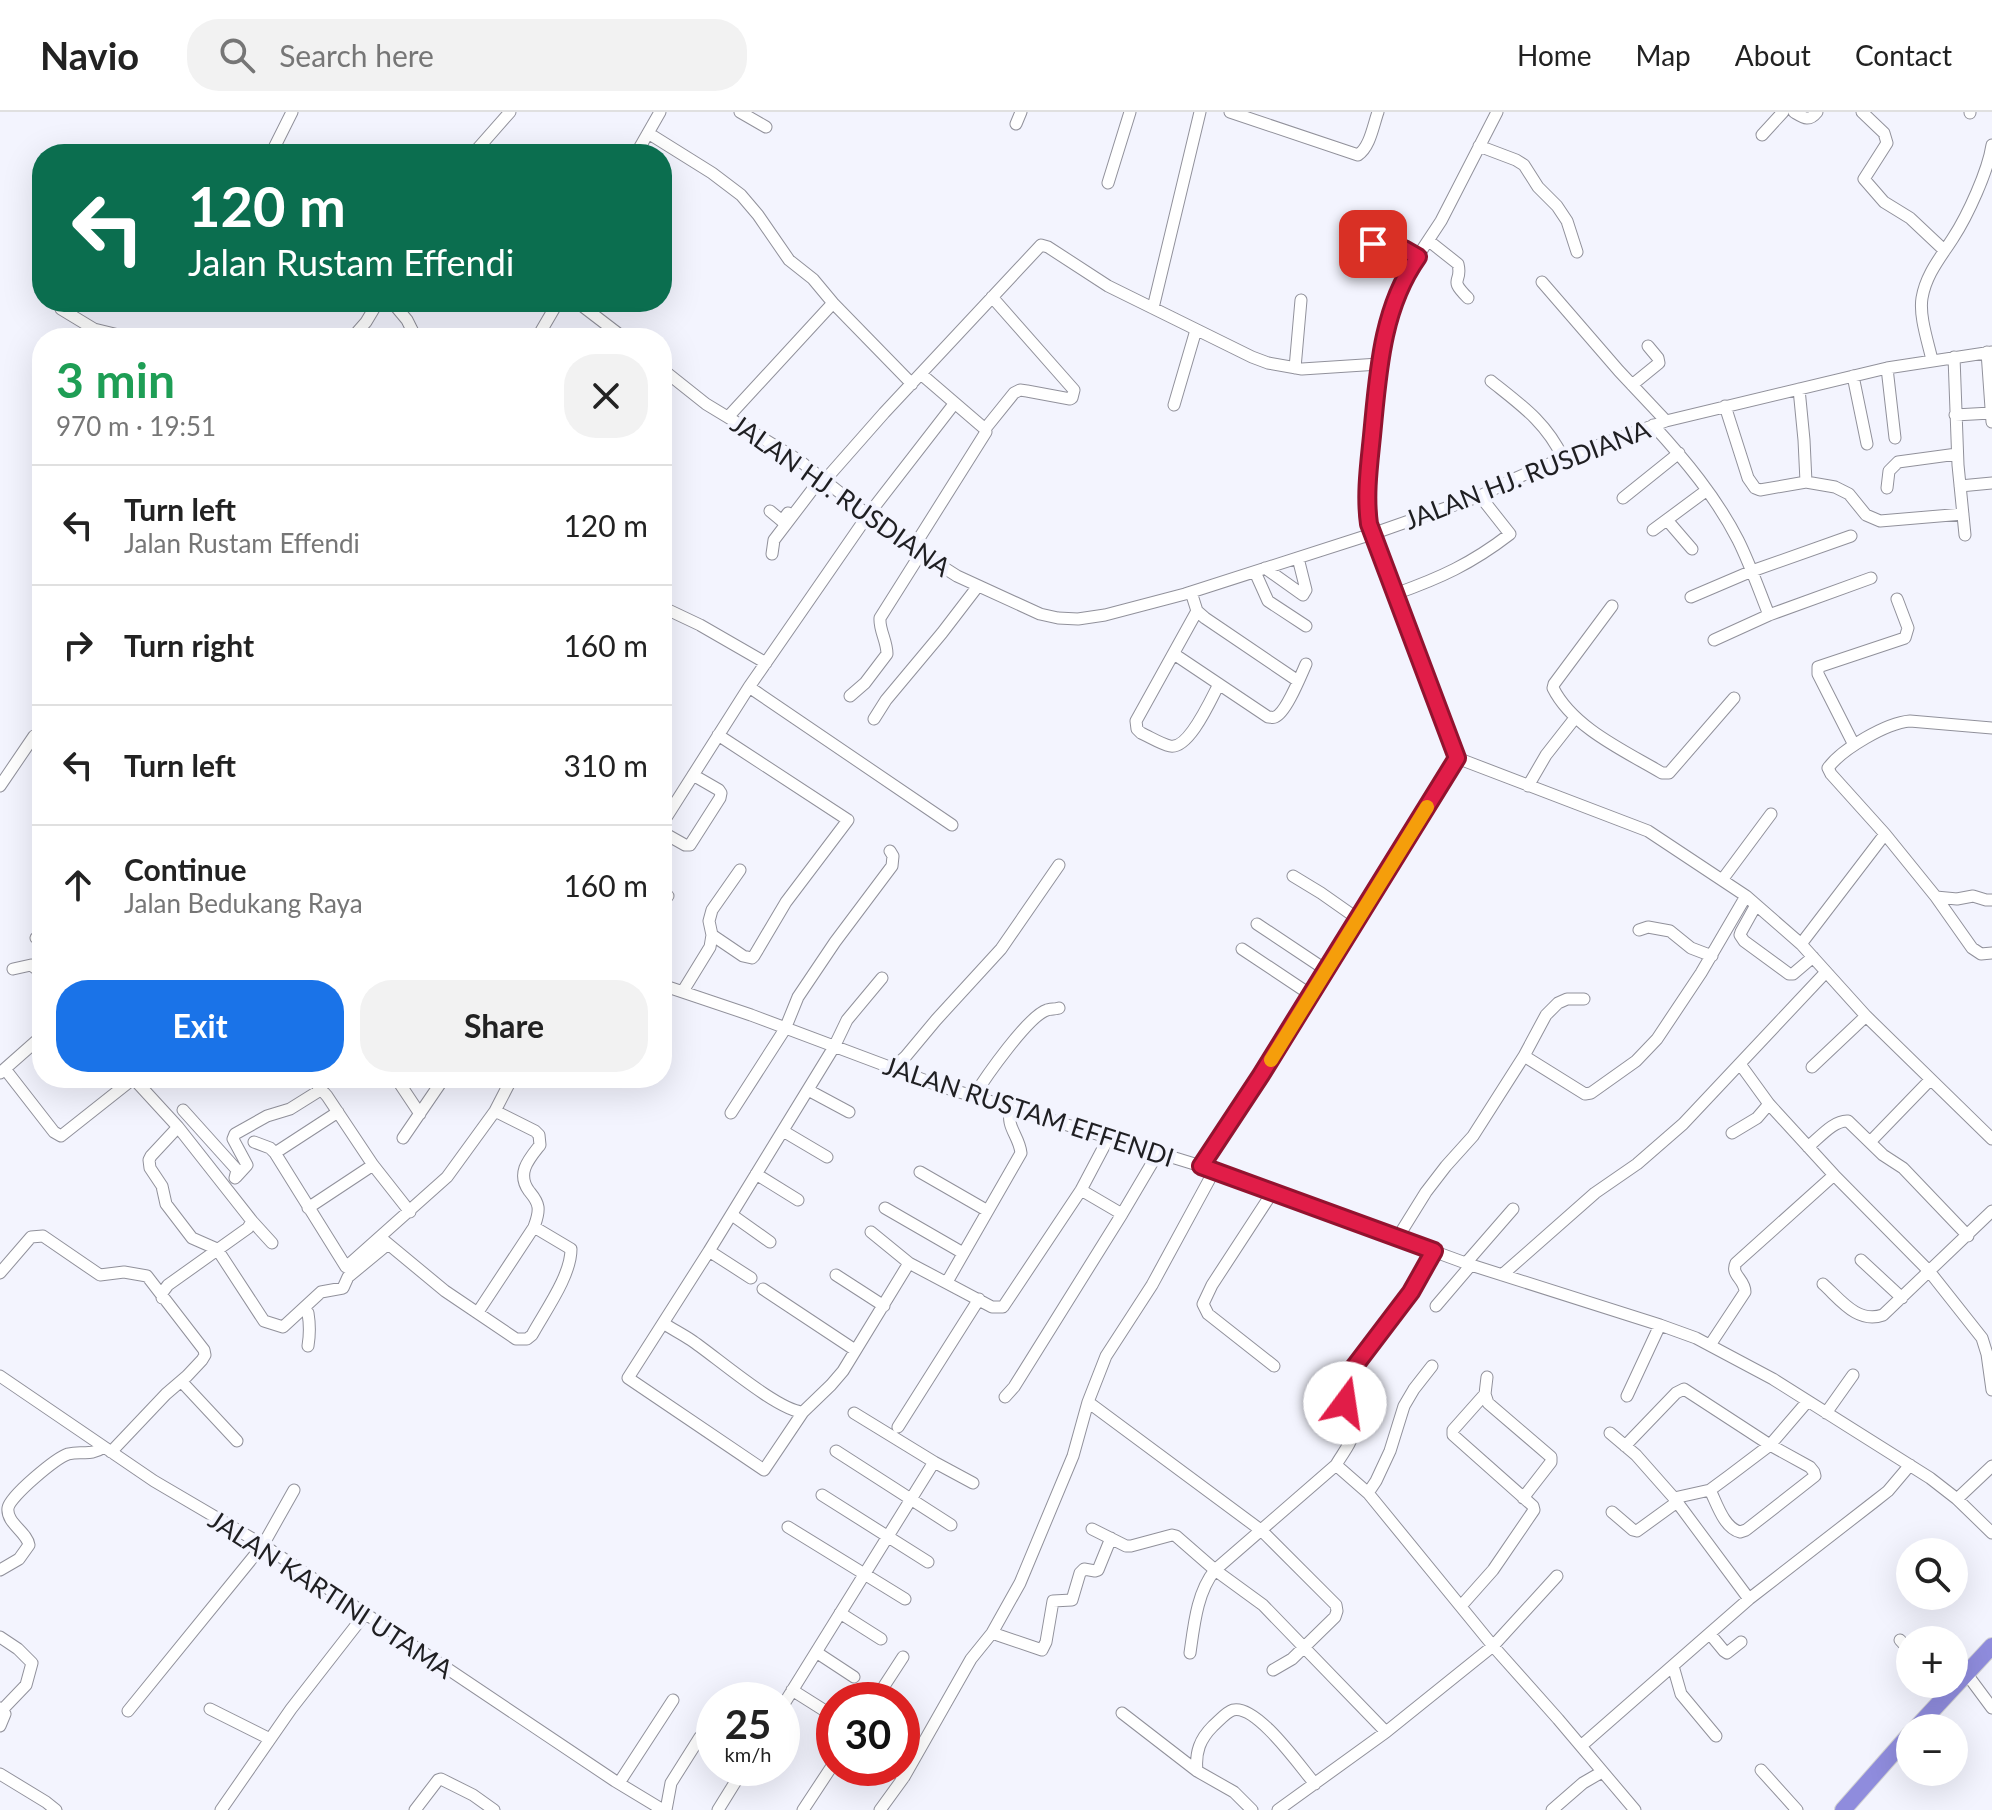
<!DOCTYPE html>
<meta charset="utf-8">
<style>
:root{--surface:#fff;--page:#f2f2f2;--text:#222;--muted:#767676;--line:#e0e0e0;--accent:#1a73e8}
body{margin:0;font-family:Lato,sans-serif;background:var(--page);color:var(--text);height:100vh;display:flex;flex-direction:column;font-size:30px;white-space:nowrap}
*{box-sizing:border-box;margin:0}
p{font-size:26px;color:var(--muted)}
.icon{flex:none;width:44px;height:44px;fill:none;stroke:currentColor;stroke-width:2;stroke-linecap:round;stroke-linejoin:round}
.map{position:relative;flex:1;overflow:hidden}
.sheet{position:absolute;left:32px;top:216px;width:640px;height:760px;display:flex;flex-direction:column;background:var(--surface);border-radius:32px;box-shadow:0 8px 32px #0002}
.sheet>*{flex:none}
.banner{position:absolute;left:32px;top:32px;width:640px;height:168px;border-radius:32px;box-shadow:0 8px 32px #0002;background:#0b6e4f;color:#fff;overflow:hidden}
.buttons{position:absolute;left:1896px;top:1426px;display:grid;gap:16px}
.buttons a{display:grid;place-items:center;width:72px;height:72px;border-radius:50%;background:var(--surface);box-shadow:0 8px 32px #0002;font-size:40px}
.speed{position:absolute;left:696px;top:1570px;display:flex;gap:16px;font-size:40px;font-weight:700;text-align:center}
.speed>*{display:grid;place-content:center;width:104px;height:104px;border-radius:50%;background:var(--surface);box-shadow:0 8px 32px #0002;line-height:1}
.speed small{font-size:20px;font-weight:400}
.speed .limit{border:12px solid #d22;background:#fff;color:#111}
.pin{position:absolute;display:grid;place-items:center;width:68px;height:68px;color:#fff;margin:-34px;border-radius:16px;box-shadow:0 4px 12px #0006}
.me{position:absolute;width:88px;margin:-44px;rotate:14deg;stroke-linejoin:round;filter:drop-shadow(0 0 6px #0008)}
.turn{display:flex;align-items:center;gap:28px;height:168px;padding:0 24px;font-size:36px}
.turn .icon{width:104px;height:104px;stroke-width:2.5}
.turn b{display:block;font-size:56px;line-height:68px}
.round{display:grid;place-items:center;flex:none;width:84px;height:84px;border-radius:32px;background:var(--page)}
.overview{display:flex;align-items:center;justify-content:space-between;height:136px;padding:0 24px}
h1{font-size:48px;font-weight:700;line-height:60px;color:#1e9e55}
.action{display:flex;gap:16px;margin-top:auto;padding:16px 24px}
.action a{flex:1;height:92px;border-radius:32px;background:var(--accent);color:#fff;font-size:32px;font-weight:700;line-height:92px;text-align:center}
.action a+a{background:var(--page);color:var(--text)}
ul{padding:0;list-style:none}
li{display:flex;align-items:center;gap:24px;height:120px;padding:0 24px;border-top:2px solid var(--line)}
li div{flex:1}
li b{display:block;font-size:30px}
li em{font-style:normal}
header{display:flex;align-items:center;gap:48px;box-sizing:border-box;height:112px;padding:0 40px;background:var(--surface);border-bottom:2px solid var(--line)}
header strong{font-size:38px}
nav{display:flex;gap:44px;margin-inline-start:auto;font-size:28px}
.search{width:560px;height:72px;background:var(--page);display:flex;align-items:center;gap:20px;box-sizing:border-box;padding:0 28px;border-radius:32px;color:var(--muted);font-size:30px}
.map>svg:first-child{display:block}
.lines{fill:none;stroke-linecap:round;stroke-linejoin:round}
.minor-casing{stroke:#91919b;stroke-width:13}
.highway-casing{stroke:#d2d2d3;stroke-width:18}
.minor{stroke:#fff;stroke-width:11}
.highway{stroke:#8f8cdd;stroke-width:16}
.route-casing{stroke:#92132f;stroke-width:20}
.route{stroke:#e11d48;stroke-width:14}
.slow{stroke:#f59e0b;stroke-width:14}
.labels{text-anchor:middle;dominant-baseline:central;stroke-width:8;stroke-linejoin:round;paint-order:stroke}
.street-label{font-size:26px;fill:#1f1f22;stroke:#f3f4fe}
</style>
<header>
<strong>Navio</strong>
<div class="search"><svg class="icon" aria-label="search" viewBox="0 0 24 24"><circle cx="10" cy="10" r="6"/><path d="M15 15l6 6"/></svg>Search here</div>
<nav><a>Home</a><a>Map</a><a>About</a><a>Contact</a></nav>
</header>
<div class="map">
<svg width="1992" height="1698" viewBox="0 0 1992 1698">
<rect width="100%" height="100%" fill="#f3f4fe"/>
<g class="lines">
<defs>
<path id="minor" d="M740 0 766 15
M1230 0 1358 43C1370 35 1373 14 1378 0
M1497 0 1441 109 1406 162 1389 206 1379 252 1368 365 1367 400 1372 422 1457 646 1648 719 1746 784 1801 832 1866 904 1992 1027
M1794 0C1804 6 1809 10 1817 0
M1862 0 1884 21 1887 31 1864 67 1884 90 1910 106 1944 138
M1970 1V0
M1016 12 1021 0
M648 21 712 61 741 83 758 103 789 148 813 167 833 191 912 272
M1762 23 1783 0
M1479 34 1516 48 1524 53 1538 75 1557 94 1567 109 1577 140
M271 42 292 0
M473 42 510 0
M636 42 660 0
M1108 71 1130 0
M1354 120C1363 126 1374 136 1384 138 1401 142 1398 133 1418 145
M1429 129 1458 152C1463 172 1447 165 1468 186
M1542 170 1619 259 1666 309
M392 190 407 208 416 226
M577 190 624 226
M1153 196 1200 0
M61 197 94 217 131 226
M352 226 366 210 378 190
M537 226 558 190
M1987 240 1992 310
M1954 245 1958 353 1965 423
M1932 248C1928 230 1919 204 1922 186 1926 162 1941 145 1953 126 1968 103 1988 59 1992 33
M1295 256 1301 188
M1887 256 1895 326
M662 257 706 292 800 349 868 403 913 436 957 464 1040 502 1058 506 1078 507 1105 503 1185 482 1372 422 1480 384 1514 367 1563 346 1666 309 1887 256 1992 240
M1853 264 1867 332
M1491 269C1521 293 1546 310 1563 346
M1632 273 1659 251 1658 246 1648 234
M1799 277 1804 328 1806 370
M1174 293 1196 218
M1725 294 1748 366 1755 376 1760 378 1806 370 1835 375 1849 382 1866 403 1880 409 1963 402
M1955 303 1991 301
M728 305 833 191
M1653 313C1685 348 1716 385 1738 428 1750 452 1759 478 1769 503L1714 528
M985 317 1014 281 1020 278 1027 279 1070 287 1072 286 1074 278 992 185
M825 368 884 301 1041 133 1048 135 1108 174 1252 245 1268 251 1302 257 1379 252
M1960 374 1992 371
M1887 376 1889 359 1898 350 1957 342
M1623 386 1679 341
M770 399 782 409 788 401
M1667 408 1692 437
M1653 418 1707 378
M913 436 986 320 985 317 921 262
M772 442 774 428 822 365
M1265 456 1303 483 1306 478 1298 446
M1255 460 1268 489 1306 514
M1191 480 1197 499 1205 506 1298 569
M1395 482C1440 466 1471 452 1510 422L1480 384
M1691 485 1752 459 1851 424
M1612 494 1554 572 1553 576C1573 616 1625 639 1662 661H1669L1734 586
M662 495 700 513 766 551
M1197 499 1136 609 1137 617 1141 621C1150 625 1161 632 1170 634 1189 638 1211 587 1219 572
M1769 503 1871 466
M1174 542 1268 605C1271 605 1273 606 1275 605 1286 601 1301 563 1306 552
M749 575 952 713
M850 584 865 571 887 542C887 529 879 518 880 506L921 441
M874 607 886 588 942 521 978 474
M1992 616 1910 609C1886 611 1842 637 1828 656L1831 662 1885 722 1936 785 1972 836 1981 842 1992 841
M1854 633 1818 562V555L1905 526 1908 516 1897 487
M0 674 34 624 42 629
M1528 674 1546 643 1575 606
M662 712 749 575 868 403 954 292
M40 720 42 721
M662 720 685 733H690L720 686 721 681 719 678 693 663
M1293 764 1321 781 1358 807
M1722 768 1771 702
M662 784H668
M1936 785 1957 787 1973 784 1986 788H1992
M1756 793 1741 820 1740 823 1744 829 1789 862H1793L1813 845
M1257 812 1326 858
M1639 818 1648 815 1670 819 1691 836 1712 844
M712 823 743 844 752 846 754 844 786 790 848 708 718 623
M36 826 42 822
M1801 832 1885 722
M1242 837 1311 883
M13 857 31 853 42 861
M662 873 751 903 940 974 1201 1054 1471 1153 1660 1213 1696 1226 1773 1267 1930 1366 1957 1387 1992 1421
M683 879 710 835 712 823 709 809 712 798 740 758
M1524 944 1585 982 1591 981 1636 949 1657 927 1701 861 1746 784
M1740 952 1769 992 1834 1063 1929 1159 1982 1226 1987 1242 1992 1278
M1812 955 1866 904
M893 956 906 944 936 908 1001 837 1059 753
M5 957 54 1020 61 1024 133 967
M0 961 42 924
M133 966 178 1015 252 1109 272 1131
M311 966 327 984 373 1053 410 1100
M396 966 420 1002
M808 978 849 1000
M974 984C985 966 1028 904 1047 898 1049 897 1057 897 1059 896
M183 998 237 1058 235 1066
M338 1000 275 1041 346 1155 447 1065 495 999 512 966
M731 1001 785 917 798 885 835 830 892 754 893 744 890 739
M178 1015 151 1044 149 1048 150 1056 162 1074 166 1092 192 1126 217 1137 264 1209 283 1215 321 1180 343 1176 348 1165 388 1132
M783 1019 827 1045
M1732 1021 1757 1006 1769 992
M403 1026 444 966
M254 1030 270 1036 275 1041
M1870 1030 1930 968
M1808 1035C1820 1025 1834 1008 1848 1009L1883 1043 1903 1056 1968 1124
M1201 1054 1261 963 1457 646
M920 1060 986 1098
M756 1062 798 1088
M236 1065 247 1053 233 1027 235 1022 267 1004 290 997 322 977
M1081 1078 1122 1102
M1272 1081 1212 1173 1203 1192 1208 1202 1274 1254
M308 1096 373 1053
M885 1096 963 1141
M732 1103 770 1130
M871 1120 909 1151
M1398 1125 1426 1080 1446 1054 1473 1024 1524 944 1546 903 1558 891 1567 887H1584
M381 1126 445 1179 516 1227H527L532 1223C545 1199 571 1164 571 1137L534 1115C536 1109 539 1102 538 1095 537 1088 533 1084 529 1079 516 1061 529 1047 540 1033L539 1023 535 1019 495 999
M709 1139 628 1266 764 1358 803 1300
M1861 1148 1902 1186
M1466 1151 1513 1097
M0 1161 31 1125 43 1124 100 1163 124 1160 147 1164 204 1238 205 1243 202 1248 187 1264 166 1282 111 1340
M836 1163 884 1194
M1502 1163 1595 1081 1637 1052 1683 1012 1826 860
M751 1166 709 1139 834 935 847 908 882 866
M947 1170 1021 1041C1019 1023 1005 1015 1011 996
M1823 1172C1840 1187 1857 1212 1883 1203L1992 1099
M763 1177 855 1238
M162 1186V1181L168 1173 248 1116 252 1109
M1436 1194 1471 1153
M304 1198 308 1201C310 1213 310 1222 308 1234
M478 1200 534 1115
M663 1211C672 1217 682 1222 691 1228 715 1244 778 1299 803 1300L831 1273 843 1259 909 1151 992 1195H1003L1081 1078 1109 1025
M1710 1233 1745 1180C1745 1167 1730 1163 1736 1151L1834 1063
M0 1264 154 1369 263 1433 615 1669 663 1698
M1487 1265 1485 1282 1488 1291 1551 1345V1350L1523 1386
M181 1269 237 1329
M1627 1284 1660 1213
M1005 1285 1014 1275 1122 1102 1158 1041
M1088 1290 1262 1419 1336 1493 1337 1499 1335 1505 1292 1547 1273 1558
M854 1301 934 1350
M1826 1301 1853 1263
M898 1315 979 1187
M1610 1321 1636 1343 1674 1386 1749 1487
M1625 1334 1676 1281 1684 1277 1770 1333 1810 1355 1814 1360 1815 1364 1746 1418 1740 1420C1724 1416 1717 1392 1710 1378
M836 1339 951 1413
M1336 1353 1368 1381 1493 1534 1558 1607 1635 1698
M1368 1381 1376 1369 1390 1339 1404 1294 1414 1277 1432 1254
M822 1383 928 1450
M1674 1386 1710 1378 1729 1364 1770 1333 1807 1290
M1957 1387 1992 1354
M1612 1400 1633 1418 1637 1419 1677 1390
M788 1415 905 1487
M1092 1417 1126 1434H1131L1172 1423 1176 1424 1215 1458 1263 1493 1386 1620
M0 1458 19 1447 29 1433C27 1420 6 1411 8 1396 10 1384 56 1346 68 1342 83 1338 89 1345 104 1335
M1461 1494 1493 1458 1534 1398 1533 1394 1453 1323V1318L1485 1282
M840 1501 881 1527
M992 1521 1042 1538 1046 1530 1053 1489 1072 1488 1080 1461 1084 1457 1095 1459 1098 1458 1111 1426
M1710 1522 1724 1539 1727 1541 1741 1530
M0 1525 18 1537 32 1551 26 1573 2 1598
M1900 1528 1910 1539
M816 1540 854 1565
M1190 1541C1194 1513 1197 1480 1215 1458L1336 1353C1342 1342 1353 1330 1353 1318 1354 1300 1339 1287 1345 1268L1411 1180 1434 1139
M1673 1554 1681 1582 1716 1624
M1966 1561 1992 1596
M792 1578 830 1602
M875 1588 903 1545
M782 1595 934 1350 973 1371
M0 1596 5 1602 0 1614
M210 1597 270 1627
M128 1599 263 1433 294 1378
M1122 1601 1197 1659 1234 1680 1252 1698
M1581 1634 1749 1487 1874 1390 1888 1379 1910 1353
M891 1656 904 1665
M1761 1658 1797 1698
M1197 1659C1195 1640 1200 1627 1213 1614 1219 1609 1226 1600 1233 1598 1257 1592 1301 1656 1315 1672
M0 1662 46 1690 56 1698
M619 1671 673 1588
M221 1698 291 1597 365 1502
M415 1698 438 1668 441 1667 473 1683 494 1698
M666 1698 671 1671 700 1625
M718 1698 744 1656
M803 1698 834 1651
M880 1698 904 1665 971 1547 992 1521 1020 1471 1073 1344 1088 1290 1106 1244 1152 1173 1214 1059
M1278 1698 1386 1620 1493 1534 1557 1464
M1552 1698 1583 1671 1602 1660"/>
<path id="highway" d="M1916 1616 1992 1534
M1843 1698 1910 1622"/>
</defs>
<!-- minor casing -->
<use href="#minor" class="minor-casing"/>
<!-- highway casing -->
<use href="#highway" class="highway-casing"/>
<!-- minor -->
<use href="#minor" class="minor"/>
<!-- highway -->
<use href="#highway" class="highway"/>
</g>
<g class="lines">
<defs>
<path id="route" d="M1345 1291 1343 1274 1348 1263 1411 1180 1434 1139 1201 1054 1261 963 1457 646 1369 412C1365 383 1369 354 1372 324 1378 263 1381 197 1418 145L1404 137 1384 138 1373 132"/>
</defs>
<!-- route casing -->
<use href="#route" class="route-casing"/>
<!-- route -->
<use href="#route" class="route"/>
<!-- slow -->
<path class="slow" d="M1271 948 1427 695"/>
</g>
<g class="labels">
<!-- street labels -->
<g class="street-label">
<text transform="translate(1527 362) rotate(-21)">JALAN HJ. RUSDIANA</text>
<text transform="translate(841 383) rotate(35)">JALAN HJ. RUSDIANA</text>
<text transform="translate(1029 999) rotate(18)">JALAN RUSTAM EFFENDI</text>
<text transform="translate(331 1482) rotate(33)">JALAN KARTINI UTAMA</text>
</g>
</g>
</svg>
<div class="buttons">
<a><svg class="icon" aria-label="search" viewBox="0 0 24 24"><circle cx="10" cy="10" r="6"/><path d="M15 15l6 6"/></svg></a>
<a>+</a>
<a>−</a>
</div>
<div class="speed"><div>25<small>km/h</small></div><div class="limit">30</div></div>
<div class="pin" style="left:1373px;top:132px;background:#d93025"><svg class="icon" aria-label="arrive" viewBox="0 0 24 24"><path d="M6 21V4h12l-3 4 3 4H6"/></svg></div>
<svg class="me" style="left:1345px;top:1291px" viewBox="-20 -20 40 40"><circle r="19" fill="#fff"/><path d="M0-13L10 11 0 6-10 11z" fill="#e11d48"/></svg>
<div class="banner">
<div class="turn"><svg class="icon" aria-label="left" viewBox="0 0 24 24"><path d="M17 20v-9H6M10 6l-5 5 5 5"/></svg><div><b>120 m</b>Jalan Rustam Effendi</div></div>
</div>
<section class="sheet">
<div class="overview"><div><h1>3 min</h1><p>970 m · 19:51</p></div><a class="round"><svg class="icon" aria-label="close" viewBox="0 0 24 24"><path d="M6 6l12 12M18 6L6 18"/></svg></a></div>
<ul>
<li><svg class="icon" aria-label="left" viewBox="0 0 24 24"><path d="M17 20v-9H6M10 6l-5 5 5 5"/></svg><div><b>Turn left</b><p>Jalan Rustam Effendi</p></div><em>120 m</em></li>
<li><svg class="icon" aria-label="right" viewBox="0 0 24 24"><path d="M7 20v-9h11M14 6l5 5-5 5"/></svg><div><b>Turn right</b></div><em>160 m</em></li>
<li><svg class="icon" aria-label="left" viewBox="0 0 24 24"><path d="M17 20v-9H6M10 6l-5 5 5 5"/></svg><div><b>Turn left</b></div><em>310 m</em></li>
<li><svg class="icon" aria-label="ahead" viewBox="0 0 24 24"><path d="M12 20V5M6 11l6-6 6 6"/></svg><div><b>Continue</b><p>Jalan Bedukang Raya</p></div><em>160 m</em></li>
</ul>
<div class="action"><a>Exit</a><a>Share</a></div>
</section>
</div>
